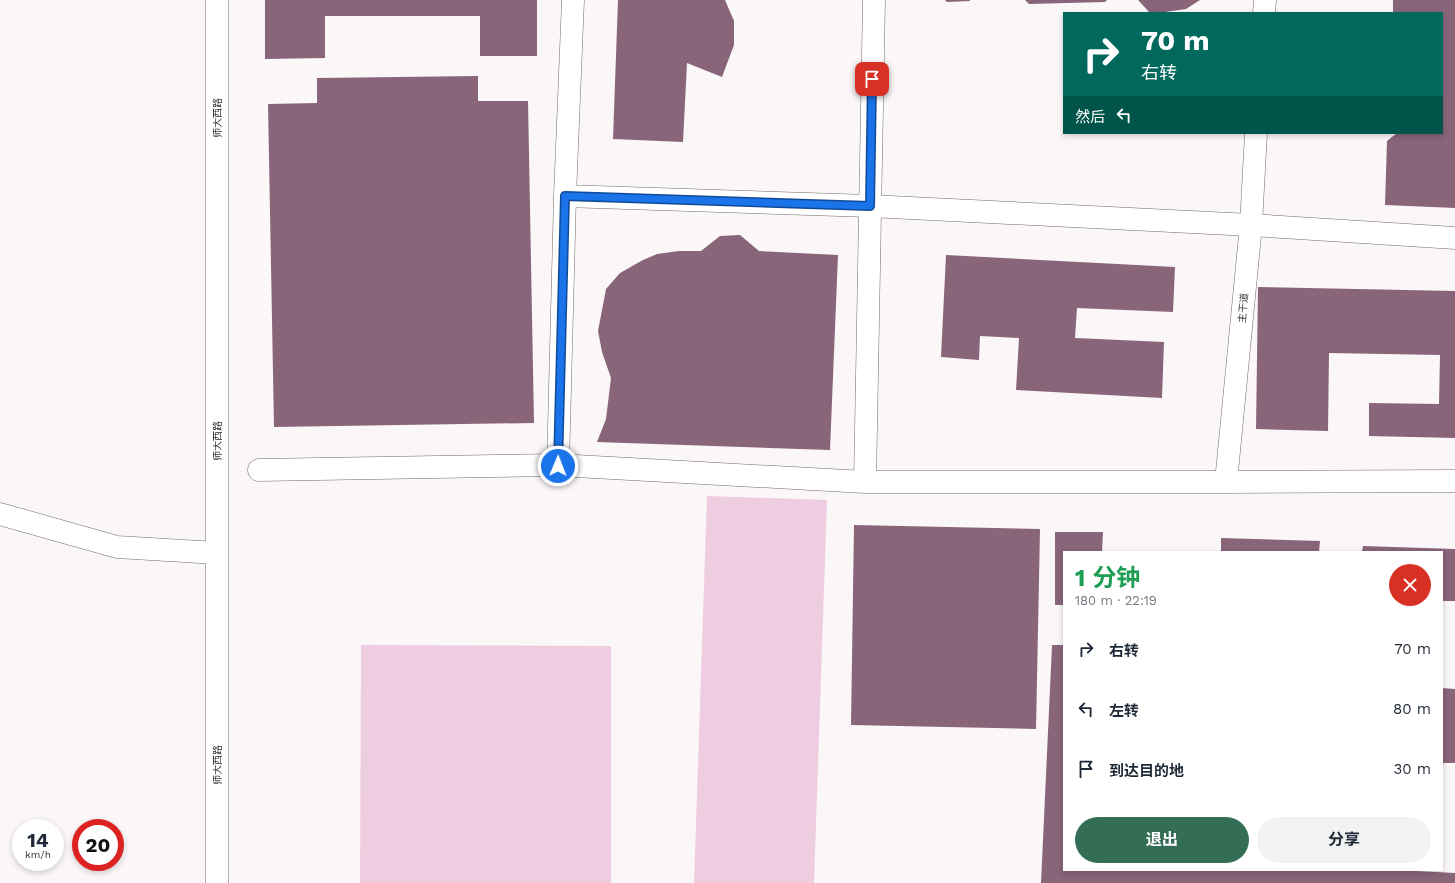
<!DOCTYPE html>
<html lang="zh">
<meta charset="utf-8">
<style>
:root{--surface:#fff;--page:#f2f2f3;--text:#1f2937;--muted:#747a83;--accent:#346d55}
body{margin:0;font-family:"Work Sans","Noto Sans SC",sans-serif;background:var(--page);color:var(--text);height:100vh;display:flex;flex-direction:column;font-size:15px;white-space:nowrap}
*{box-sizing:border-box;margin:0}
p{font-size:13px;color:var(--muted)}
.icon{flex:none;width:22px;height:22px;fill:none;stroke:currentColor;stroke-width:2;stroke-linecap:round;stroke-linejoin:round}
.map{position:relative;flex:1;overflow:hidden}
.details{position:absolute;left:1063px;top:551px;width:380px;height:320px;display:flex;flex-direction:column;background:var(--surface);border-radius:0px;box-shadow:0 2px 6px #0003}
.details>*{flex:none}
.guide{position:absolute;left:1063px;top:12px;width:380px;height:122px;border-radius:0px;box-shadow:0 2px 6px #0003;background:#00695c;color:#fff;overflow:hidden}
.speed{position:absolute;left:12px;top:819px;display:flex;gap:8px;font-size:20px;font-weight:700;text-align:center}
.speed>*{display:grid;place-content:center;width:52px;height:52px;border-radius:50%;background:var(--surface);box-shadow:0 2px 6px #0003;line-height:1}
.speed small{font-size:10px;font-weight:400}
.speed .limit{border:6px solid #d22;background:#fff;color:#111}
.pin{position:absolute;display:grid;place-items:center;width:34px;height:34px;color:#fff;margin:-17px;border-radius:8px;box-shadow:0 2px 6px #0006}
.me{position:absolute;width:44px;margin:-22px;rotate:1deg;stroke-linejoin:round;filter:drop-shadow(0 0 3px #0008)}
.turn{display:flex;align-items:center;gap:14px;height:84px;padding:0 12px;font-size:18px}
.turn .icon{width:52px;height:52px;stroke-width:2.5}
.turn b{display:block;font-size:28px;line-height:34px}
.then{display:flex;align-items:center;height:38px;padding:0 12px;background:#0003;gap:8px;font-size:15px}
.round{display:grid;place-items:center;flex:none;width:42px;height:42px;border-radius:21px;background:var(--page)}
.overview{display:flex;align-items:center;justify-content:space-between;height:68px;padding:0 12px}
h1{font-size:24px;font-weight:700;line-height:30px;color:#1e9e55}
.button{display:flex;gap:8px;margin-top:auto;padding:8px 12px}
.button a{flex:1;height:46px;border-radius:24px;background:var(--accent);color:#fff;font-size:16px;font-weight:700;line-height:46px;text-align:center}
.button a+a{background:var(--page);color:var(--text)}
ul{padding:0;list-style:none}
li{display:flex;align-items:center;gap:12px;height:60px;padding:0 12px}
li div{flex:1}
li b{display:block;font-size:15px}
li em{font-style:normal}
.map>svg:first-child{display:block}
.green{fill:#efcde0}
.building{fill:#886579}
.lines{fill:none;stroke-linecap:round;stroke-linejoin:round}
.minor-casing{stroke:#6f6b6d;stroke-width:23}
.minor{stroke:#fff;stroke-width:22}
.route-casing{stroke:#114b97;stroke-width:10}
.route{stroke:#1a73e8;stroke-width:7}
.labels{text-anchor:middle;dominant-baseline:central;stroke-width:4;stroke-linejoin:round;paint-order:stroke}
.street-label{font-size:10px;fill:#3a3839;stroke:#fff}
</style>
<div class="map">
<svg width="1455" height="883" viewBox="0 0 1455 883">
<rect width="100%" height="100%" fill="#fbf6f8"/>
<!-- green -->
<path class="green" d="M707 496 827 500 814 883H694Z
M361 645 611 646V883H360Z"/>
<!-- building -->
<path class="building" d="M265 0H537V56H480V16H325V58L265 59Z
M618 0H725L734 21V45L722 77 687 63 683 142 613 139Z
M945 0H970V1L947 2Z
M1025 0H1107L1105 2 1029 4Z
M1138 0H1200L1186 9 1158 13H1150Z
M1393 0H1455V208L1385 205 1387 141 1397 133H1442V13H1394L1393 12Z
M478 76V101H528L534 423 274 427 268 104 317 103V78Z
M740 235 759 251 838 255 830 450 597 442 606 419 611 378 602 352 598 331 606 289 620 273 643 260 657 254 679 251H701L720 236Z
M946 255 1175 267 1173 312 1077 308 1075 338 1164 342 1162 398 1016 390 1019 338 980 336 979 360 941 357Z
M1258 287 1455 291V438L1369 436V403L1439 404 1440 355 1329 353 1328 431 1256 429Z
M854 525 1040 529 1036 729 851 725Z
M1055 532H1103L1102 552H1064V605H1055Z
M1221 538 1320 541 1319 552H1221Z
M1363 546 1455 549V601H1442V552H1362Z
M1052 645H1064V870H1396L1455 873V883H1041Z
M1442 688 1455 689V763H1442Z"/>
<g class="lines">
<defs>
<path id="minor" d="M217 0V883
M573 0 565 196 870 206 1251 225 1455 238
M874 0 865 482H1226L1455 481
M1264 13 1265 0
M565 196 558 465 865 482
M259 470 558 465
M1226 482 1251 225 1256 133
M0 514 117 547 217 553"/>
</defs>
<!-- minor casing -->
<use href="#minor" class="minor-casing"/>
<!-- minor -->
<use href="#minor" class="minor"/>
</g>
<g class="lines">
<defs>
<path id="route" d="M558 466 565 196 870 206 872 79"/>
</defs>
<!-- route casing -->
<use href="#route" class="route-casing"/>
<!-- route -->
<use href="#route" class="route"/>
</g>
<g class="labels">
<!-- street labels -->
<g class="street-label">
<text transform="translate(217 118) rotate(-90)">师大西路</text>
<text transform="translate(1243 308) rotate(-85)">主干道</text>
<text transform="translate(217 441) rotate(-90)">师大西路</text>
<text transform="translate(217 765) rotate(-90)">师大西路</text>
</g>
</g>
</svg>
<div class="speed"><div>14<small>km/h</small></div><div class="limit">20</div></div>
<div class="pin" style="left:872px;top:79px;background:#d93025"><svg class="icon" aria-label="arrive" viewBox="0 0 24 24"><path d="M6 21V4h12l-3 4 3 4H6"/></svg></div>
<svg class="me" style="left:558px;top:466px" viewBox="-20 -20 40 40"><circle r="17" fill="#1a73e8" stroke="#fff" stroke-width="3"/><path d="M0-11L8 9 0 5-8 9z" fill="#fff"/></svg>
<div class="guide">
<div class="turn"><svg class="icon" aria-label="right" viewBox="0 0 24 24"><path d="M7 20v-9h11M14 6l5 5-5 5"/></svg><div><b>70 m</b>右转</div></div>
<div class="then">然后<svg class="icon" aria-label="left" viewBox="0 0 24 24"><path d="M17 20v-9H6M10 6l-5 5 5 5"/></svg></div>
</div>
<section class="details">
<div class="overview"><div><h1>1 分钟</h1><p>180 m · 22:19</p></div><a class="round" style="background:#d93025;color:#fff"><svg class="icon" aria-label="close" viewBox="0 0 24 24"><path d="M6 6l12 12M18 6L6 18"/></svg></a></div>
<ul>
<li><svg class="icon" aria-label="right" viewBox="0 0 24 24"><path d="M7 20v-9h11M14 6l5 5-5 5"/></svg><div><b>右转</b></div><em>70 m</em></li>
<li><svg class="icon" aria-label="left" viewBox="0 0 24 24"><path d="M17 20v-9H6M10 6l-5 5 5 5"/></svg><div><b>左转</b></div><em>80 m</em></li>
<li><svg class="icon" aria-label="arrive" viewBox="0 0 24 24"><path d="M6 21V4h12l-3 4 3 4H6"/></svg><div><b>到达目的地</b></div><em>30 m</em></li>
</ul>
<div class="button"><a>退出</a><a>分享</a></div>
</section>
</div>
